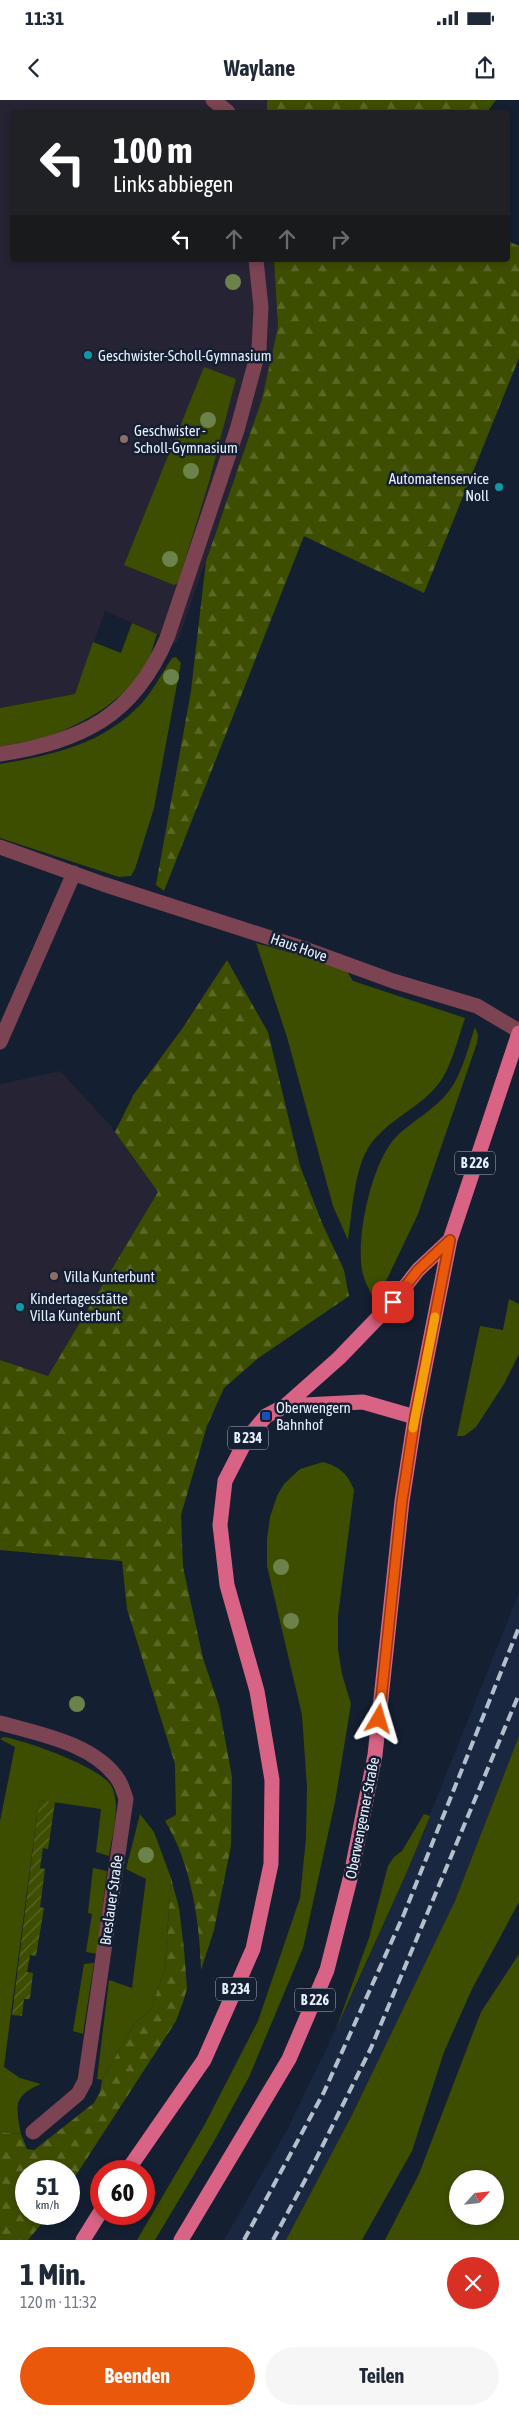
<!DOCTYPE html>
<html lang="de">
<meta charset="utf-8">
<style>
:root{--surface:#fff;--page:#f6f6f7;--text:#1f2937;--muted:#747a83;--accent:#ea580c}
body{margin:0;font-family:"Asap Condensed",sans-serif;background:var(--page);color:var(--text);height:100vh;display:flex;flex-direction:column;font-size:19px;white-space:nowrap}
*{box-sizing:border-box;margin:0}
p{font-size:16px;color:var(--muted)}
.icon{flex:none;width:28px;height:28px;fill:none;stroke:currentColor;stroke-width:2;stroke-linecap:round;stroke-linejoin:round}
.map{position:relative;height:2140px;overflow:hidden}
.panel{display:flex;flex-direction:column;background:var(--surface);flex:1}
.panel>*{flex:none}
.hud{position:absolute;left:10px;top:10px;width:500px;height:152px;border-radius:5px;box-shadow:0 2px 8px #0003;background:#202124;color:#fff;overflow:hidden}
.needle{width:32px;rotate:63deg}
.controls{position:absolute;left:449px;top:2070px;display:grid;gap:10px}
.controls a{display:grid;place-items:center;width:55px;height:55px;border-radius:50%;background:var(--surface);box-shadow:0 2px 8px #0003;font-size:25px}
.speed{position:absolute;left:15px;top:2060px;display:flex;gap:10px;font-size:25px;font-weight:700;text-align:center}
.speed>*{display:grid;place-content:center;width:65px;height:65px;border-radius:50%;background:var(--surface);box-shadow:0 2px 8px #0003;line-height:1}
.speed small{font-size:12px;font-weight:400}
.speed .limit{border:8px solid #d22;background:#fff;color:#111}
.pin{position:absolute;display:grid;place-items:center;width:42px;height:42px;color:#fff;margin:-21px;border-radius:10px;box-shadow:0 2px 8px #0006}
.me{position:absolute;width:55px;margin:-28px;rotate:7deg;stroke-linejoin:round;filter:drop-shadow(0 0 4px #0008)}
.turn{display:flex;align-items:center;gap:18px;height:105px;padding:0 20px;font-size:22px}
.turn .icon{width:65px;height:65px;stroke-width:2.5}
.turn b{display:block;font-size:35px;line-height:42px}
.lanes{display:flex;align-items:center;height:48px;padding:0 20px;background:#0003;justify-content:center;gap:25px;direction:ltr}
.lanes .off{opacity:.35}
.round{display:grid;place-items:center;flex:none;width:52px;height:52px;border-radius:26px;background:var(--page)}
.headline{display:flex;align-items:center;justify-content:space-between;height:85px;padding:0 20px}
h1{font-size:30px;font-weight:700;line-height:38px}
.action{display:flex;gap:10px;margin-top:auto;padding:10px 20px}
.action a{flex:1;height:58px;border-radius:30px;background:var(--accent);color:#fff;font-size:20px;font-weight:700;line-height:58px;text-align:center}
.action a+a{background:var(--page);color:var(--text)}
.status{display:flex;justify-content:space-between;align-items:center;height:35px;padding:0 25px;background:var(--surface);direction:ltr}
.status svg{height:14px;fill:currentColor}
header{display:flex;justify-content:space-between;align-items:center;height:65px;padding:0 20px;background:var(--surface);font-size:22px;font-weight:700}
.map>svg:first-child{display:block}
.built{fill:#192740}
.education{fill:#262334}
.grass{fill:#3e4e00;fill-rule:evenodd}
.forest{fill:url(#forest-firs)}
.garden{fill:url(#garden-furrows)}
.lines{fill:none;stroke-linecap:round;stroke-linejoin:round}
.service{stroke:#7c4352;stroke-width:15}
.minor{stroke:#7c4352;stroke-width:15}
.primary{stroke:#d86384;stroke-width:15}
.rail{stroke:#b5becc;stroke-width:4;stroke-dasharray:10 5;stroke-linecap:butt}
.tree{fill:#6c824b}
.route-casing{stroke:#983908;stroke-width:12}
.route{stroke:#ea580c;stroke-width:9}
.slow{stroke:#f59e0b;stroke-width:9}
.culture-dot{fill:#0f9aa8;stroke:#141f32;stroke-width:2}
.education-dot{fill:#8d6e63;stroke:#141f32;stroke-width:2}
.transit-dot{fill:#1a4fb4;stroke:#141f32;stroke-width:2}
.labels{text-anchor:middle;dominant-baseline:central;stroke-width:5;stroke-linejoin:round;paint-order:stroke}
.shield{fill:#141f32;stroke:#a8b1bf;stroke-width:1}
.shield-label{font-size:14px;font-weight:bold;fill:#e7effc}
.poi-label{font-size:15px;fill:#e7effc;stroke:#141f32;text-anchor:start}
.street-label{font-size:15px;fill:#e7effc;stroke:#141f32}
</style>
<div class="status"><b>11:31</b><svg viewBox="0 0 49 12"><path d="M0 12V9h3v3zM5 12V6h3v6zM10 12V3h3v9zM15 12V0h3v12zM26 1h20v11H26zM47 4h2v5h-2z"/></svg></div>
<header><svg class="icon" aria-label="back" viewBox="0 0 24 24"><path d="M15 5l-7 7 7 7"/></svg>Waylane<svg class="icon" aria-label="share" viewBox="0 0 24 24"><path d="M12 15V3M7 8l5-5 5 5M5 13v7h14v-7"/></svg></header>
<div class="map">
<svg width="519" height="2140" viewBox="0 0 519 2140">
<defs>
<pattern id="forest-firs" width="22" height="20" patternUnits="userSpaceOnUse" patternTransform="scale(1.25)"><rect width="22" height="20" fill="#3e4e00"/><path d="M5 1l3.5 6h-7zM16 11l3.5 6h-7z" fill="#5a6826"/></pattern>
<pattern id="garden-furrows" width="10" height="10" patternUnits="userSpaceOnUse" patternTransform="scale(1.25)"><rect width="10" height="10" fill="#3e4e00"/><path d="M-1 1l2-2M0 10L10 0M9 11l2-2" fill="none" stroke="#5a6826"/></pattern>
</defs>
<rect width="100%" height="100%" fill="#141f32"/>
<!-- built -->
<path class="built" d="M519 1493V1636L455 1801 352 2015 287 2140H224L287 2030 352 1895 406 1774Z"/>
<!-- education -->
<path class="education" d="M0 0H267V12H12V160H274L278 227 262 299 177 543 105 511 75 594 0 608Z
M60 971 109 1024 158 1092 48 1276 0 1260V984Z"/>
<!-- grass -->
<path class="grass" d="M204 267 236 279 209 382 178 483 174 485 124 465Z
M132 523 157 534C154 542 152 551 149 560 133 595 84 624 49 636 33 641 16 643 0 647V608L75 594 93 542 121 553Z
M176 557 181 563 154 708 135 769 131 776 119 777 0 738V664C53 655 104 644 142 603 154 589 162 573 172 558Z
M256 843 345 868 353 881 465 918C458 938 450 973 435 988 415 1011 382 1023 367 1050 354 1073 352 1113 348 1140L333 1106 287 937Z
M475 927 478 935 477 943 418 1114 387 1179 373 1198C369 1189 364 1180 362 1170 356 1136 372 1060 397 1036 413 1020 435 1010 449 991 462 974 468 948 475 927Z
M509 1199 519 1204V1254L504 1284 476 1327 464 1336H457L480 1226 503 1230Z
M323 1362C340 1367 348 1374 354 1390L338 1516V1549L342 1574 351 1604 335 1702 303 1848 249 1977 213 2043 155 2140H137L205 2024 258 1921 300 1798 306 1738 307 1687 302 1615 267 1466V1439L270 1417 277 1396 284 1384 300 1369Z
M519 1636V1802L472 1889 444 1952 412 2051 362 2140H286L352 2015 455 1801Z
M4 1637C26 1641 102 1667 112 1687 121 1707 112 1735 109 1756L96 1752 101 1709 39 1700 4 1967 20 1978 41 1984C12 1996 16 2007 21 2034L0 2032V1721L15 1647 0 1639Z
M140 1714 154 1732 171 1778 165 1867 151 1910 135 1923 102 1980 97 1979 109 1880 132 1888 146 1779 126 1769Z
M424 1714 430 1716 406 1774 336 1929 369 1838 388 1766 394 1757 402 1751Z
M93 1768 107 1771 97 1854 86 1852 92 1814 88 1813Z
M519 1854V2140H385L419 2074 481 1912ZM458 2079H495V2116H458Z
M94 1863 83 1934 73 1931 84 1864Z"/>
<!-- forest -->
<path class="forest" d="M267 0H496L487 12H267Z
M508 141 519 146V258L424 493 304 436 164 791 156 785 191 591 206 461 262 299 278 227 274 160H508Z
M227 860 268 932 300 1066 322 1123 344 1170 349 1196 257 1259 224 1288 207 1326 181 1415 183 1467 203 1558 219 1606 232 1677 231 1746 214 1830 201 1870C200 1823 191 1762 165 1721L176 1715 175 1664 127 1509 122 1461 0 1450V1260L48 1276 158 1092 115 1032 134 994 182 929Z
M171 1778 179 1808 184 1849 187 1889 183 1902 176 1921 69 2086V2071H26V2114H50L28 2140H0V2032L21 2034 27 2049 34 2050 94 2003 100 1992 102 1980 135 1923 151 1910 165 1867Z"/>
<!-- garden -->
<path class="garden" d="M39 1700 55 1702 48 1749 43 1748 40 1768 45 1769 40 1807 44 1808 36 1856 30 1855 27 1872 33 1873 30 1899H24L22 1916 12 1915Z"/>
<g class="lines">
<!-- service -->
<path class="service" d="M213 0 228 12
M0 654C82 641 133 617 167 538L237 330 259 249 261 207 256 160
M0 747 103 784 308 850 393 881 477 906 519 931
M0 942 74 773"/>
<!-- minor -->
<path class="minor" d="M0 1623C39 1634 96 1644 119 1681 122 1686 124 1693 126 1699L85 1981 78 1994 33 2032"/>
<!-- primary -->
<path class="primary" d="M285 1306 363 1302 415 1317
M127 2071 204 1960 253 1849 271 1764 272 1680 257 1591 227 1485 220 1425 225 1381 246 1340 266 1316 285 1306 339 1258 393 1202 418 1170 450 1140
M83 2140 101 2111
M181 2140 289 1959 327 1870 351 1775 375 1655 402 1401 415 1317 450 1140 519 933"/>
<!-- rail -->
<path class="rail" d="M244 2140 324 1992 404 1814 519 1527
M273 2140 311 2069 371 1948 519 1594"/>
</g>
<!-- trees -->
<g class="tree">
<circle cx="233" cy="182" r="8"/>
<circle cx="208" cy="320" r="8"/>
<circle cx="191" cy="371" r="8"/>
<circle cx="170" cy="459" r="8"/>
<circle cx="171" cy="577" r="8"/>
<circle cx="281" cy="1467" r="8"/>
<circle cx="291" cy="1521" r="8"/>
<circle cx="77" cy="1604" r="8"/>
<circle cx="146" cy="1755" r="8"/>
</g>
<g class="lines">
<defs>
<path id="route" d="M379 1619 402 1401 415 1317 450 1140 418 1170 393 1202"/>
</defs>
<!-- route casing -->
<use href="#route" class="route-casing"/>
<!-- route -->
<use href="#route" class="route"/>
<!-- slow -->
<path class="slow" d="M413 1328 435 1217"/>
</g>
<!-- markers -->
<g class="culture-dot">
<circle cx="88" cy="255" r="5"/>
<circle cx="499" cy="387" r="5"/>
<circle cx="20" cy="1207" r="5"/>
</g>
<g class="education-dot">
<circle cx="124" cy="339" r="5"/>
<circle cx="54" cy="1176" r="5"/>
</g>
<rect class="transit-dot" x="261" y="1311" width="10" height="10" rx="2.5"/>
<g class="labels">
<!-- shield labels -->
<g class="shield">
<rect x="455" y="1051.5" width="40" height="23" rx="4"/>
<rect x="228" y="1326.5" width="40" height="23" rx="4"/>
<rect x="216" y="1877.5" width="40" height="23" rx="4"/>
<rect x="295" y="1888.5" width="40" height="23" rx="4"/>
</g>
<g class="shield-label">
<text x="475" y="1063">B 226</text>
<text x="248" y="1338">B 234</text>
<text x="236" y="1889">B 234</text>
<text x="315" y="1900">B 226</text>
</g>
<!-- poi labels -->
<g class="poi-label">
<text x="98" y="255">Geschwister-Scholl-Gymnasium</text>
<text x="134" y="330">Geschwister -<tspan x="134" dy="17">Scholl-Gymnasium</tspan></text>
<text x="489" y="378" text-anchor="end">Automatenservice<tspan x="489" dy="17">Noll</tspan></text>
<text x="64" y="1176">Villa Kunterbunt</text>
<text x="30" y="1198">Kindertagesstätte<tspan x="30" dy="17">Villa Kunterbunt</tspan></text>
<text x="276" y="1307">Oberwengern<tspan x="276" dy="17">Bahnhof</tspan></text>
</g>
<!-- street labels -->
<g class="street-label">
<text transform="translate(299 847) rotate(19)">Haus Hove</text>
<text transform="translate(362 1718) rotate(-79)">Oberwengerner Straße</text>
<text transform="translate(111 1800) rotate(-82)">Breslauer Straße</text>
</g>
</g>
</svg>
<div class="controls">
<a><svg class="needle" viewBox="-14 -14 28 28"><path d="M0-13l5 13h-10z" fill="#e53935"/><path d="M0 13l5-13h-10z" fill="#747a83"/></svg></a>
</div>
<div class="speed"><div>51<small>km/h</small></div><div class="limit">60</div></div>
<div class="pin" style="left:393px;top:1202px;background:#d93025"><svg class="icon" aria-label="arrive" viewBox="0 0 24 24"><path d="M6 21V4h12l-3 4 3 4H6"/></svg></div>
<svg class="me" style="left:379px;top:1619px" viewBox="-20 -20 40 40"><path d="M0-17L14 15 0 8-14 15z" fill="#ea580c" stroke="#fff" stroke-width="4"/></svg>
<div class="hud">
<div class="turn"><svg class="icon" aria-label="left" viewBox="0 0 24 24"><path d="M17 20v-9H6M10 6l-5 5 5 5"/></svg><div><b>100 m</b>Links abbiegen</div></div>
<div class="lanes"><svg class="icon" aria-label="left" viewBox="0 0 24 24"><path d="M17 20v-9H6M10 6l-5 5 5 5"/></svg><svg class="icon off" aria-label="ahead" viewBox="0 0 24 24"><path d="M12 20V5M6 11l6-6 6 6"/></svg><svg class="icon off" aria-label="ahead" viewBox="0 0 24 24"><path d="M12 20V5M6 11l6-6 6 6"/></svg><svg class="icon off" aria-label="right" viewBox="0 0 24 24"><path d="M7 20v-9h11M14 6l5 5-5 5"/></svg></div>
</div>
</div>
<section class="panel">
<div class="headline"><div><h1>1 Min.</h1><p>120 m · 11:32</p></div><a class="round" style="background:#d93025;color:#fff"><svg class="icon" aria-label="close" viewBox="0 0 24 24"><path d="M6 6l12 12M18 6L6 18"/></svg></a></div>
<div class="action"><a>Beenden</a><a>Teilen</a></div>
</section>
